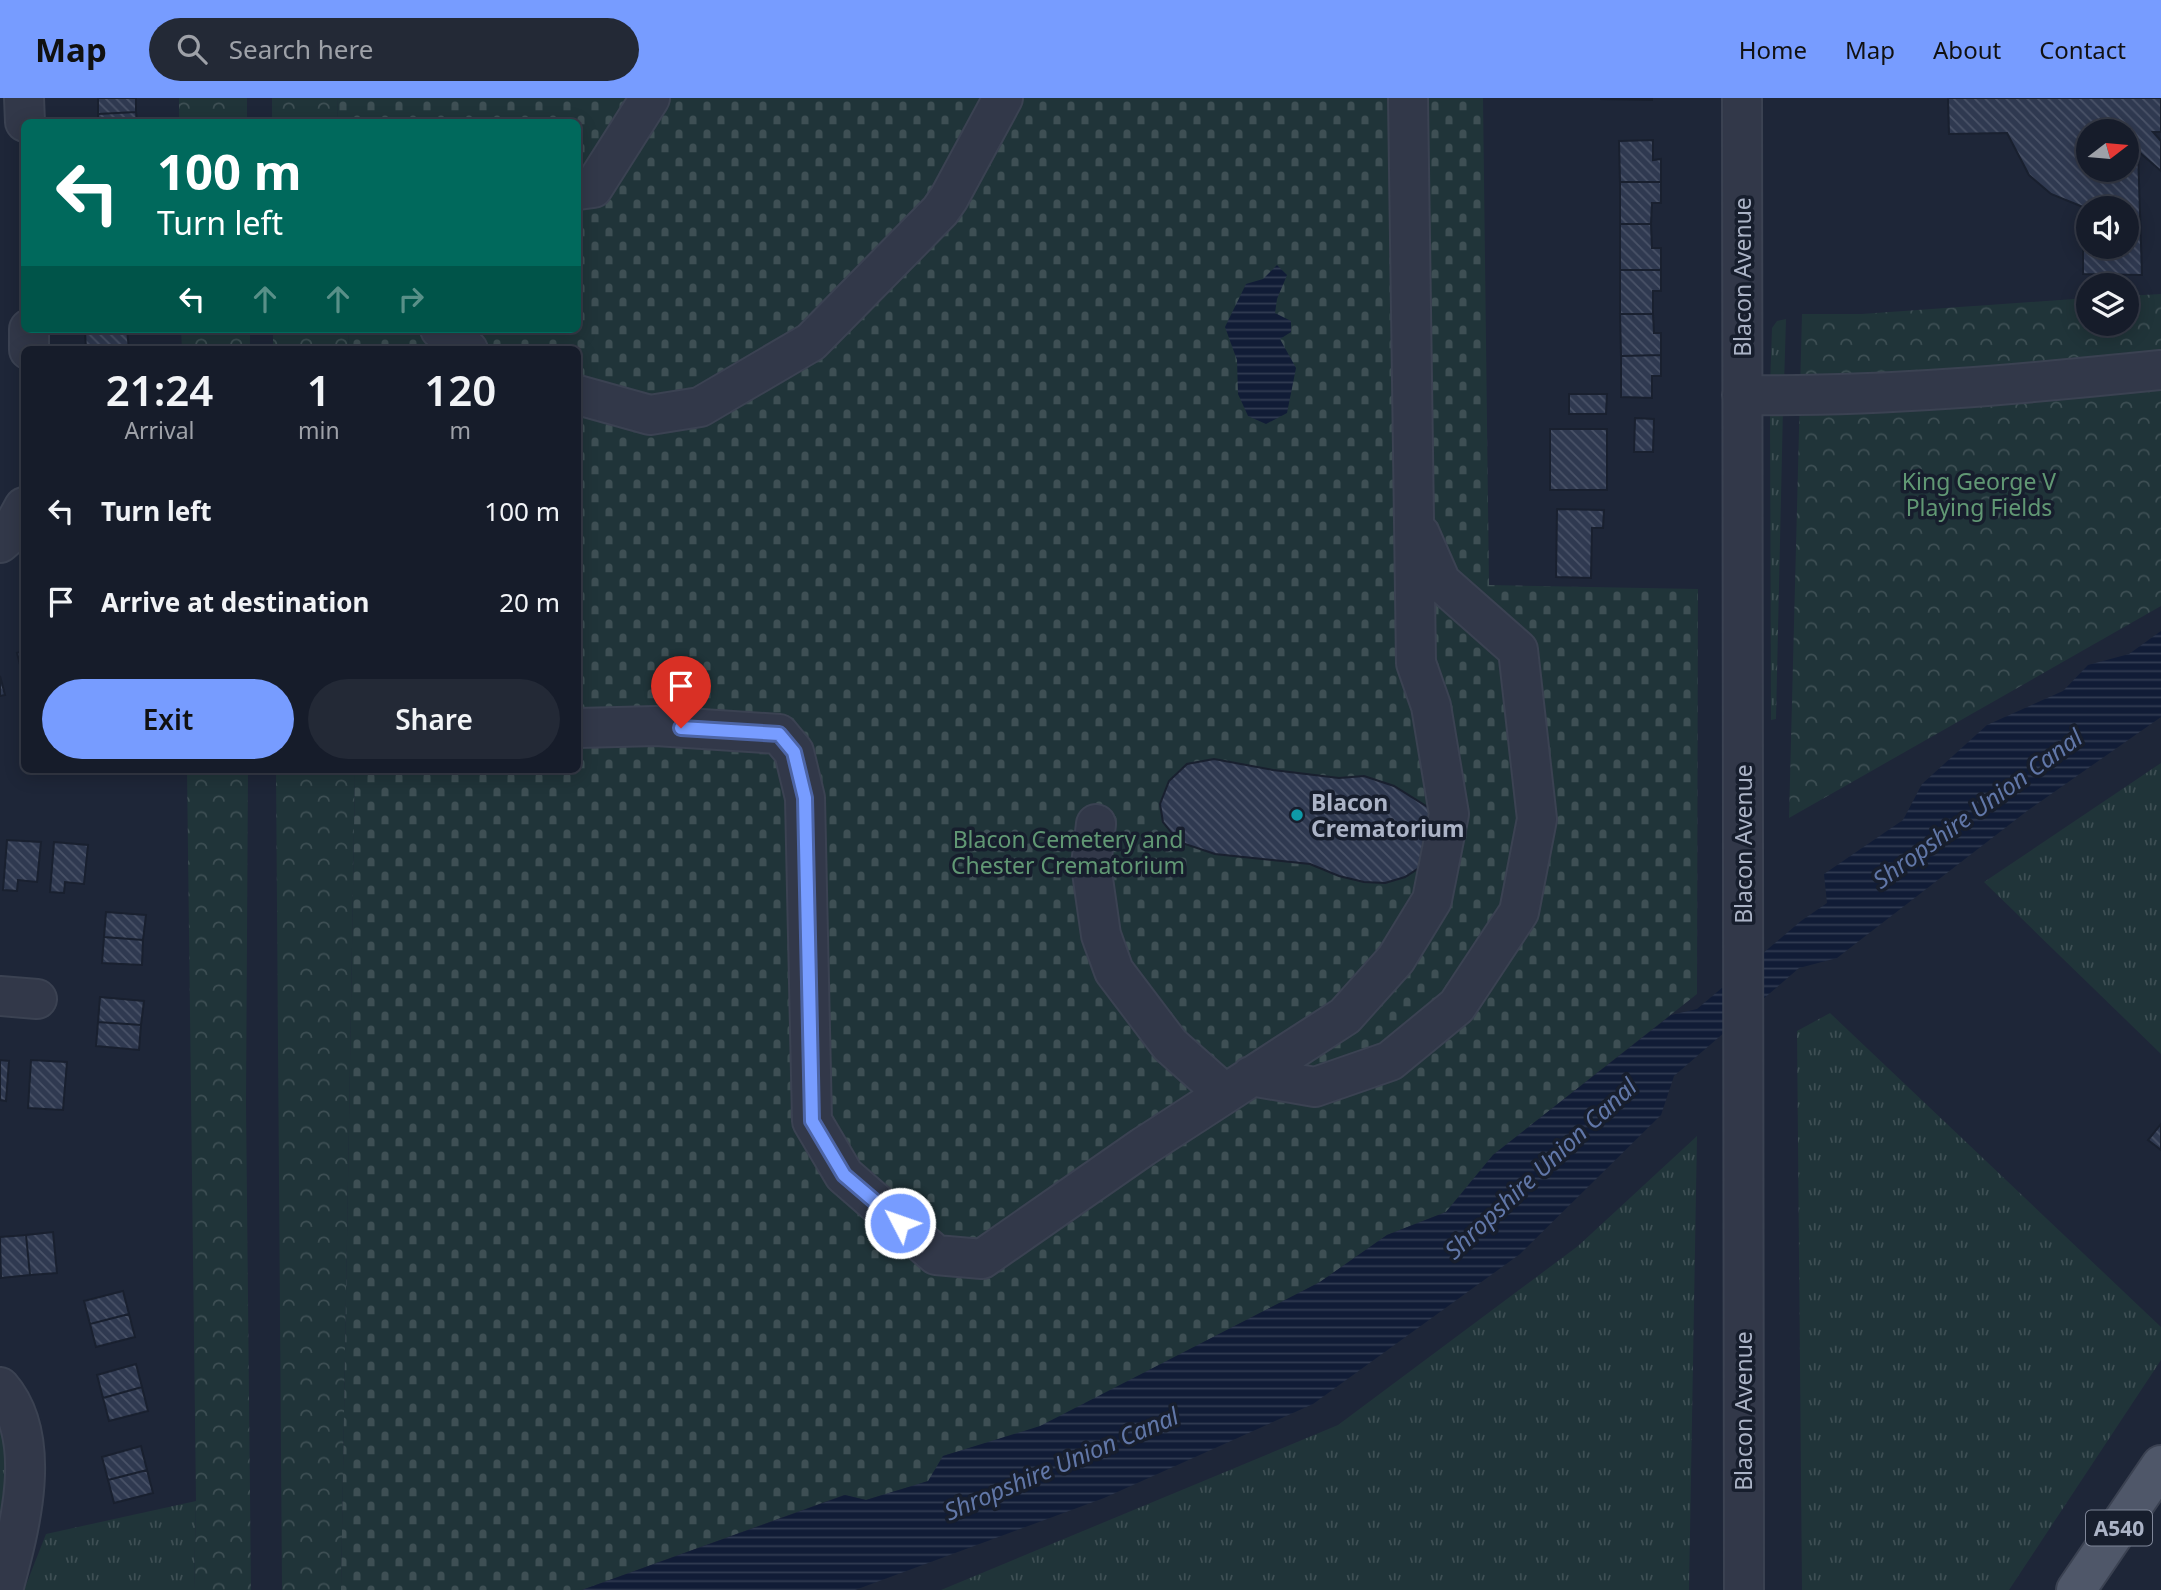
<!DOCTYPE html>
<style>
:root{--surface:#161c2a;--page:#232936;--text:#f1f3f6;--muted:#9ea1a8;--line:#353a47;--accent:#779cff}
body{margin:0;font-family:"Noto Sans",sans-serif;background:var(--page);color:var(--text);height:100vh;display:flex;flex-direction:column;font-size:26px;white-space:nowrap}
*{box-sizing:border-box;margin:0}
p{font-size:23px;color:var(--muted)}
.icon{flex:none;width:38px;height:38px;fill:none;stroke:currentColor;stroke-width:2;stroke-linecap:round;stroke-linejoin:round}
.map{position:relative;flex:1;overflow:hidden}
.panel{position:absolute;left:21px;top:248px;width:560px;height:427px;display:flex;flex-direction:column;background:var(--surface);border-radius:10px;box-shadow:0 4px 18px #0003,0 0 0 2px var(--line)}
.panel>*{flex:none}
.banner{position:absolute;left:21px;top:21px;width:560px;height:214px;border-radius:10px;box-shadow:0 4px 18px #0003,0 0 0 2px var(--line);background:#00695c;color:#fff;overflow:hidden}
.needle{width:46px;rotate:74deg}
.fabs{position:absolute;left:2076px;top:21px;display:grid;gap:14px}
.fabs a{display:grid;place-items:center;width:63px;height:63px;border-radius:50%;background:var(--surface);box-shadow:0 4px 18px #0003,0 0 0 2px var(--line);font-size:35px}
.pin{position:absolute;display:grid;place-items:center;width:60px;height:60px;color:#fff;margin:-72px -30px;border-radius:50% 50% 50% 0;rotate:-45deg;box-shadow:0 0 7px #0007}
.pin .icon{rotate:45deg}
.me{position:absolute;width:77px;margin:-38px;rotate:311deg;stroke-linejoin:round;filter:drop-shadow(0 0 5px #0008)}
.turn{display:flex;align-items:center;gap:24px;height:147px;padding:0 21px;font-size:32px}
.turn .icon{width:91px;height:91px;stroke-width:2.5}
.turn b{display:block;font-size:49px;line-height:60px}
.lanes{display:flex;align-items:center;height:66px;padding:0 21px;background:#0003;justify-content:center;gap:35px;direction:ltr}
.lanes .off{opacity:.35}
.eta{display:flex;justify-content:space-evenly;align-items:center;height:119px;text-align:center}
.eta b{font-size:42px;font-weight:600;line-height:49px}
.button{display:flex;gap:14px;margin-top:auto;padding:14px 21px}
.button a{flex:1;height:80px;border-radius:42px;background:var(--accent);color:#111;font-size:28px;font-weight:600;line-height:80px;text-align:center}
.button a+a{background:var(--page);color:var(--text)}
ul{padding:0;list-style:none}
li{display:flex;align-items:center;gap:21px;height:91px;padding:0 21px}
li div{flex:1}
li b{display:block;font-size:26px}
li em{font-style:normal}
header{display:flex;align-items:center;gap:42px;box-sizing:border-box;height:98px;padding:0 35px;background:var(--accent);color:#111}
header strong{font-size:33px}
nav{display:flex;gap:38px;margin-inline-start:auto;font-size:24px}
.search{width:490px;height:63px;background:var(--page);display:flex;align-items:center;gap:18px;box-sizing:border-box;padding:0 24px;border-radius:38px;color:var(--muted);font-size:26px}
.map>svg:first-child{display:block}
.grass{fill:url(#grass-tufts)}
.forest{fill:url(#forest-crowns)}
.cemetery{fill:url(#cemetery-stones)}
.water{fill:url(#water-rules)}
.building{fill:url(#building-back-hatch);stroke:#19202f;stroke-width:2;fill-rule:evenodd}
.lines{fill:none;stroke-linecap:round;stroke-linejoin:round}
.minor-casing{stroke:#3b4252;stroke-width:42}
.major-casing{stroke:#3b4252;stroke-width:42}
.minor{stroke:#323849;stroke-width:38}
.major{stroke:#4f5769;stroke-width:38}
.route-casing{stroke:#4d65a6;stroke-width:18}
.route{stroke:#779cff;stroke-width:12}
.culture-dot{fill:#0f9aa8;stroke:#171e2d;stroke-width:2.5}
.labels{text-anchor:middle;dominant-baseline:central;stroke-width:7;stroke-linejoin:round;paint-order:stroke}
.shield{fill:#171e2d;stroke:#7f8698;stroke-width:2}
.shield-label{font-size:21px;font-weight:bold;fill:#abb3c6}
.street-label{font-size:23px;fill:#abb3c6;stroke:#171e2d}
.park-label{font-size:23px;fill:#619874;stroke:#171e2d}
.poi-label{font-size:23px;font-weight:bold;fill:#abb3c6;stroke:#171e2d;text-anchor:start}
.water-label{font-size:24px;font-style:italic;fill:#6177a8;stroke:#171e2d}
</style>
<header>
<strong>Map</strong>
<div class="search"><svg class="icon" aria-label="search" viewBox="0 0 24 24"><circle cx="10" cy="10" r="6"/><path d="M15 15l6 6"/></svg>Search here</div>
<nav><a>Home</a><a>Map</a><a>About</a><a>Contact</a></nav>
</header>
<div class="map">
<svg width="2161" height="1492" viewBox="0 0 2161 1492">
<defs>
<pattern id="grass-tufts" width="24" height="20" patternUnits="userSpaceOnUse" patternTransform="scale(1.75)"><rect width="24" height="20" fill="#203439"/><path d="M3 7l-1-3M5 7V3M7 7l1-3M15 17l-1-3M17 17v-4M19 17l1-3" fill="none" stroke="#3e4f54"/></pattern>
<pattern id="forest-crowns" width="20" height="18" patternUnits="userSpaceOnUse" patternTransform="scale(1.75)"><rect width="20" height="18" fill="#203439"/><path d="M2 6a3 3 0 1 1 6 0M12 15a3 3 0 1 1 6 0" fill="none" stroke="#3e4f54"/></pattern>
<pattern id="cemetery-stones" width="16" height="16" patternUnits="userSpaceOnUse" patternTransform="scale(1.75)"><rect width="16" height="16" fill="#203439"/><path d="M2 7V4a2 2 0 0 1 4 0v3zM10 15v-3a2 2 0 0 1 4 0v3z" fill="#3e4f54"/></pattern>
<pattern id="water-rules" width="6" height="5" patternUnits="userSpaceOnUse" patternTransform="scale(1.75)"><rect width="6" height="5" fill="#111c36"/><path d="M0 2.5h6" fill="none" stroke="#313b52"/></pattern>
<pattern id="building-back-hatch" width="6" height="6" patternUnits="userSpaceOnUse" patternTransform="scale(1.75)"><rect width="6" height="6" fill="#2f3950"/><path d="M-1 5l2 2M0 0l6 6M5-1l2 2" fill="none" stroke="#4a5368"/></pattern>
</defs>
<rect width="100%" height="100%" fill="#1e2638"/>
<!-- grass -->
<path class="grass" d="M1786 221 1784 287 1770 288 1772 230 1777 223Z
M1770 310H1783L1776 621 1771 622Z
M2161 665V956L1984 784Z
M1830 915 2161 1229V1262L2009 1492H1802L1797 933Z
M1697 1038 1689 1492H941L1338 1327 1578 1148Z
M0 1314 10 1341 7 1389 0 1420Z
M196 1403 194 1492H24L46 1436Z"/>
<!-- forest -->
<path class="forest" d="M179 0H247V24H179Z
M272 0H337L338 24H272Z
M2161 196V508L1789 720 1802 216H1861L2088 200V226H2126V198Z
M181 231H250V252H182Z
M273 231H348L349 252H273Z
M187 672H248L246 1006 251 1492H194L196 1403Z
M276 672H355L341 1492H282Z"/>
<!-- cemetery -->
<path class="cemetery" d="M337 0H1483L1489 487 1698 491 1697 896 1493 1057 1446 1114 1387 1137 1320 1184 1040 1329 943 1358 929 1383 866 1402 844 1397 582 1492H341L355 672H578V252H349L348 231H578V24H338Z"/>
<!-- water -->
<path class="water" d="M1277 167 1287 177 1277 201 1275 215 1291 223V234L1280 241 1296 270 1287 315 1266 326 1248 318 1238 296 1237 262 1225 229 1246 186 1263 181Z
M2161 533V619L2027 713 1837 860 1799 870 1674 978 1661 1017 1520 1156 1313 1306 1104 1400 855 1492H582L845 1397 866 1402 928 1383 943 1358 1040 1328 1320 1184 1387 1137 1446 1114 1493 1057 1671 917 1697 911 1801 823 1827 805 1824 776 1903 722 1922 686 1987 627 2063 593 2088 567 2129 556Z"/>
<!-- building -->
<path class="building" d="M98 0H136V14L98 16Z
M1601 0H1652V2L1601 1Z
M1948 0H2161V34H2153L2161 43V73L2138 53 2142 177 2083 176V109L2051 96 2029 77 2007 35 1949 36ZM2088 33H2126V72H2088ZM2088 110H2126V149H2088Z
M136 14 137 24H98V16Z
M1653 42V62L1661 61V84H1620L1619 43Z
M1620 84H1661V105H1652L1651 126H1620Z
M1620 126H1651L1652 150H1661V172H1620Z
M1620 172H1661V193H1653V216H1620Z
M1620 216H1653L1654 235H1661V257L1621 258Z
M127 231 129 252H86L85 233Z
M1661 257V278H1652V300L1621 299V258Z
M1569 296H1607L1606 316H1569Z
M1635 320 1654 321 1653 354H1634Z
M1550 331H1607V392H1550Z
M1557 411 1604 412 1603 430H1592L1591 480 1556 479Z
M24 553V582L17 555Z
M0 578 5 597 0 598Z
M1214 661 1273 672 1339 680 1364 678 1394 688 1429 710 1435 725 1422 768 1405 779 1385 785 1364 784 1339 778 1310 766 1215 756 1179 744 1163 724 1160 706 1169 683 1187 666Z
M7 742 41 744 37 784 18 782 17 793 3 792Z
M54 744 88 747 84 786 65 784 64 795 50 794Z
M106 814 146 817 143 842 104 839Z
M104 839 143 842 142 867 102 865Z
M100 899 144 903 141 927 98 924Z
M98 924 141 927 139 952 96 948Z
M0 962 9 963 6 1003 0 1002Z
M31 962 67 964 63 1012 28 1010Z
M2161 1026V1052L2148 1042Z
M53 1134 57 1175 30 1177 26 1137Z
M26 1137 30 1177 1 1180 0 1139Z
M123 1193 129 1216 90 1226 84 1203Z
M129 1216 135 1239 96 1249 90 1226Z
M136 1266 142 1289 103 1300 97 1277Z
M142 1289 148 1313 109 1323 103 1300Z
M141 1348 147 1372 108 1382 102 1359Z
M147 1372 153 1395 114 1405 108 1382Z"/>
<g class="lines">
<defs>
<path id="minor" d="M24 0 25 24
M1742 0 1744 1492
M578 92 593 90 650 0
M29 231V252
M440 231 468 252
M578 297 650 317 700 309 811 244 940 113 949 100 1003 0
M1742 297C1880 299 2024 286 2161 272
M0 445 8 438 24 409
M578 630 656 628 779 636 794 654 805 700 812 1023 844 1077 936 1157 982 1161 1143 1049 1345 918 1396 861 1432 802 1449 716 1431 608 1416 565 1408 0
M1096 726 1091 767 1101 837 1114 873 1170 947 1224 995
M0 898 37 901
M1251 978 1315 989 1390 963 1457 908 1519 814 1537 721 1518 552 1441 484 1420 436
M0 1289C45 1341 19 1433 3 1492"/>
<path id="major" d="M2076 1492 2161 1367"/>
</defs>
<!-- minor casing -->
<use href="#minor" class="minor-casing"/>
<!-- major casing -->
<use href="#major" class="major-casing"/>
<!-- minor -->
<use href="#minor" class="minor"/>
<!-- major -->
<use href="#major" class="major"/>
</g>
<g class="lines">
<defs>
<path id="route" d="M681 630 779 636 794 654 805 700 812 1023 844 1077 900 1125"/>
</defs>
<!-- route casing -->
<use href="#route" class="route-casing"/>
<!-- route -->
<use href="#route" class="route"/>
</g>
<!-- markers -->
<circle class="culture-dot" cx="1297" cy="717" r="7"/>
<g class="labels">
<!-- shield labels -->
<rect class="shield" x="2086" y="1412.5" width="66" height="35" rx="5"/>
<g class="shield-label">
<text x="2119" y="1430">A540</text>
</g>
<!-- street labels -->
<g class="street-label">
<text transform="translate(1742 179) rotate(-90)">Blacon Avenue</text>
<text transform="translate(1743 746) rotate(-90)">Blacon Avenue</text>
<text transform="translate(1743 1313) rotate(-90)">Blacon Avenue</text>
</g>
<!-- park labels -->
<g class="park-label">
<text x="1979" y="383">King George V<tspan x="1979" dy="26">Playing Fields</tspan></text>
<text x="1068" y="741">Blacon Cemetery and<tspan x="1068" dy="26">Chester Crematorium</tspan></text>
</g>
<!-- poi labels -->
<g class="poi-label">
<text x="1311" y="704">Blacon<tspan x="1311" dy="26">Crematorium</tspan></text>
</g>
<!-- water labels -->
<g class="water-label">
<text transform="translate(1977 710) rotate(-36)">Shropshire Union Canal</text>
<text transform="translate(1540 1070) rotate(-43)">Shropshire Union Canal</text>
<text transform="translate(1061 1365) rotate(-23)">Shropshire Union Canal</text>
</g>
</g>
</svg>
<div class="fabs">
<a><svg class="needle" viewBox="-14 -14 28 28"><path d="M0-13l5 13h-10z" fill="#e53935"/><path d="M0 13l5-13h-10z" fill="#9ea1a8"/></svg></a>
<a><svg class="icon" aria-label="sound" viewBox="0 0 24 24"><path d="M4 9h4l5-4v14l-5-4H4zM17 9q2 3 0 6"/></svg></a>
<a><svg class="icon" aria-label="layers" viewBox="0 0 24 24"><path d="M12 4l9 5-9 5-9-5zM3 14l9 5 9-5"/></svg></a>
</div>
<div class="pin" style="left:681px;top:630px;background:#d93025"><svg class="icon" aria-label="arrive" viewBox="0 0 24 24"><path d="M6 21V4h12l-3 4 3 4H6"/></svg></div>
<svg class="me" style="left:900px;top:1125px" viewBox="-20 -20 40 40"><circle r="17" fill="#779cff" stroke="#fff" stroke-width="3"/><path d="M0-11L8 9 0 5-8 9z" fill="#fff"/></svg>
<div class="banner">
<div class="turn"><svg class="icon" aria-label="left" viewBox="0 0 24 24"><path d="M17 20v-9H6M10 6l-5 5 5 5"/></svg><div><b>100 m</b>Turn left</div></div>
<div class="lanes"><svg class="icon" aria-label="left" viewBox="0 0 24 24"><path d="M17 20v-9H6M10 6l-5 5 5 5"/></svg><svg class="icon off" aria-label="ahead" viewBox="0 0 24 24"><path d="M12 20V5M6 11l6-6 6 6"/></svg><svg class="icon off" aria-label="ahead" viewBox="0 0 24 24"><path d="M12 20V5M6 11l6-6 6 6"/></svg><svg class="icon off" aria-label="right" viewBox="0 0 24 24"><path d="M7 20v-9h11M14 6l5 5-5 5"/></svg></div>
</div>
<section class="panel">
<div class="eta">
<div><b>21:24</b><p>Arrival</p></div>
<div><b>1</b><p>min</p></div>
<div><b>120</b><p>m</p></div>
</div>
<ul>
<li><svg class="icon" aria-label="left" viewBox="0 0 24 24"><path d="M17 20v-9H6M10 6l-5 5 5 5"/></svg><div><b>Turn left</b></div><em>100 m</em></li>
<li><svg class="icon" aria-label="arrive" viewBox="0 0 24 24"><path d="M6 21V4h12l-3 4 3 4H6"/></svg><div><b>Arrive at destination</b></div><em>20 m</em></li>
</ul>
<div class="button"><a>Exit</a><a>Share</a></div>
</section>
</div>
